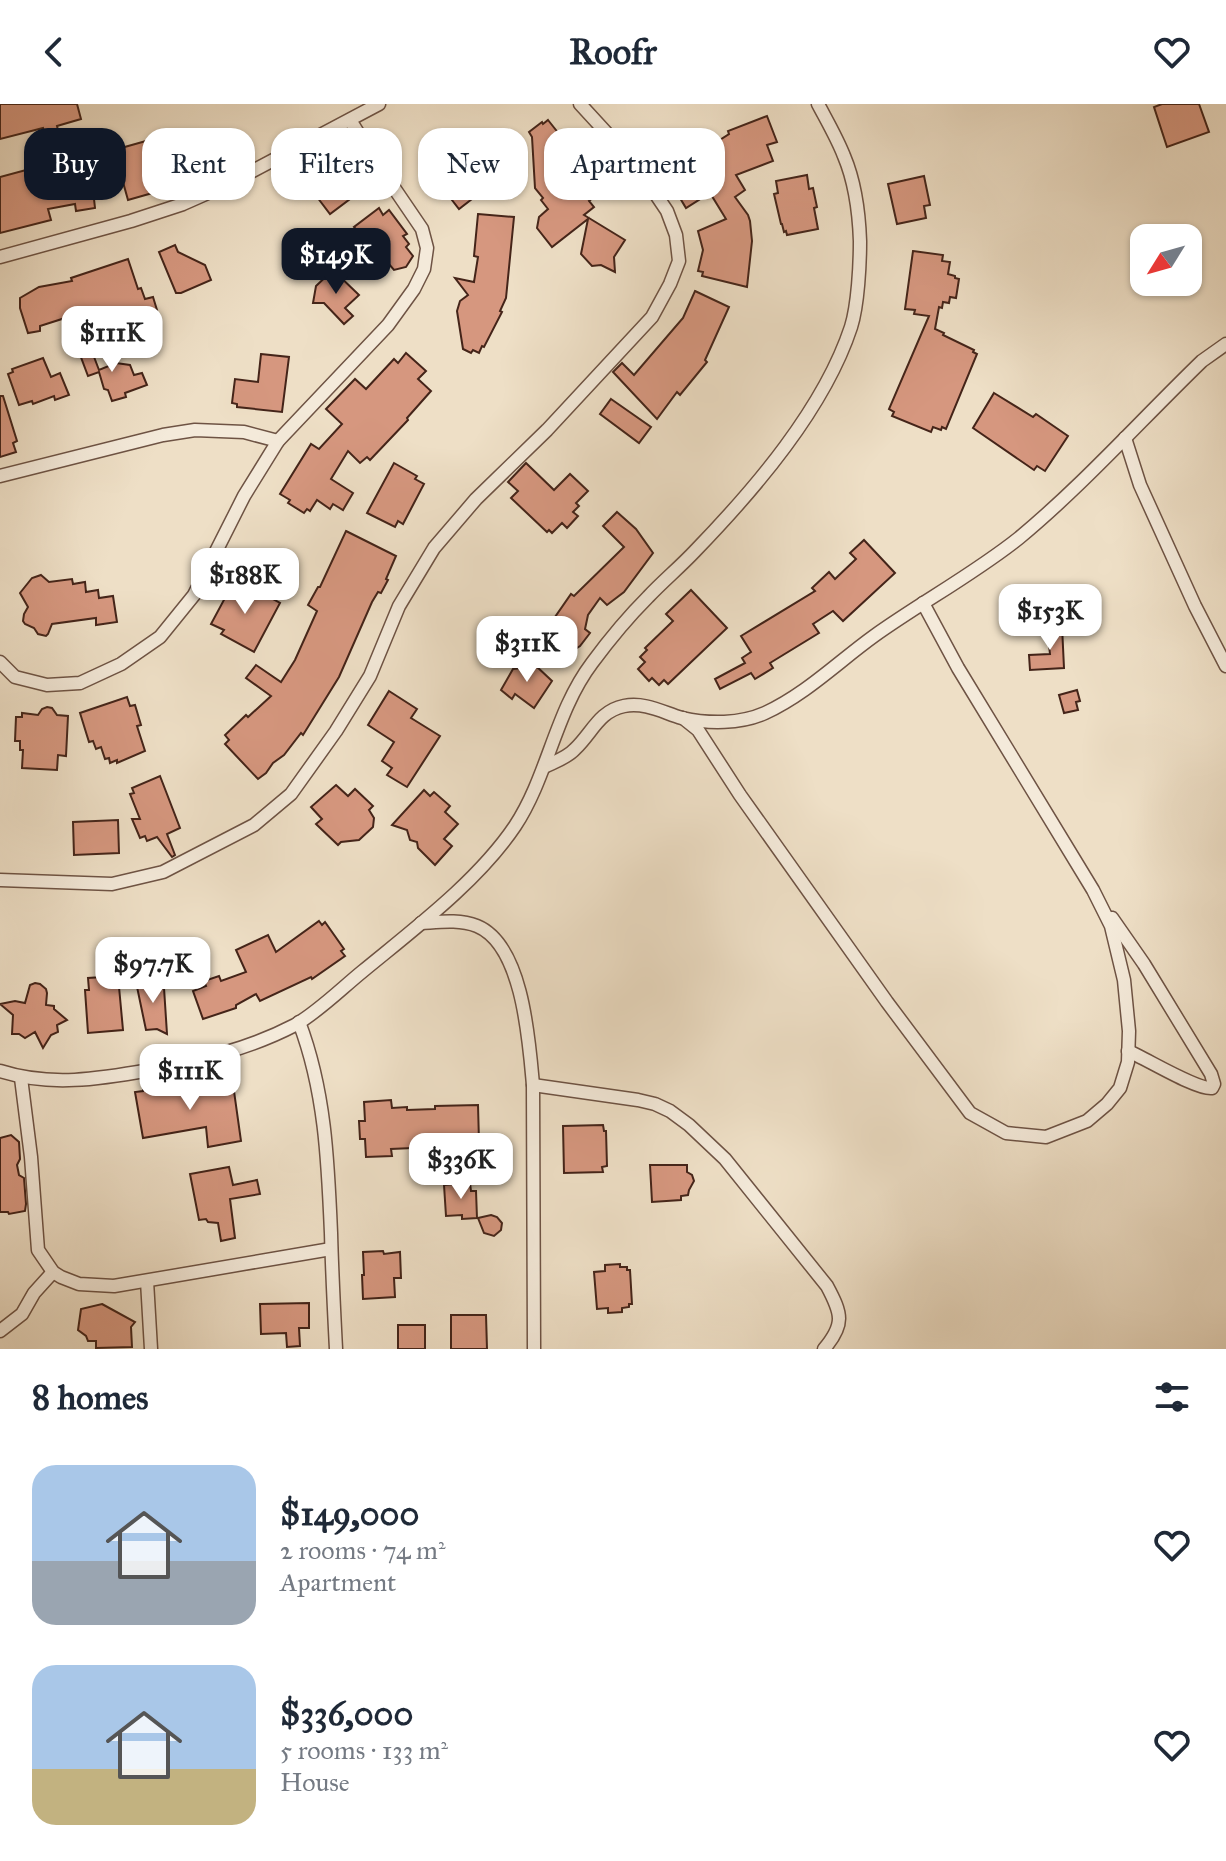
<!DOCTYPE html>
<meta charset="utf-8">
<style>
body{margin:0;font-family:"IM FELL Great Primer",serif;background:#f2f2f3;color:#1f2937;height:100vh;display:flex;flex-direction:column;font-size:30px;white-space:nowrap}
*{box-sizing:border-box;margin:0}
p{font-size:26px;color:#747a83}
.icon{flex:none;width:44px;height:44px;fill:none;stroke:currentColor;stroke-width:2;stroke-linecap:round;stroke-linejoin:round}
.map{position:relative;height:1245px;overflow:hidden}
.panel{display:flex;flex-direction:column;background:#fff;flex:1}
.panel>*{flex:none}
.top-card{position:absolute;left:24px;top:24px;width:800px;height:72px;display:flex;gap:16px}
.needle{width:52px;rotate:233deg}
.fabs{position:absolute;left:1130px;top:120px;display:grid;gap:16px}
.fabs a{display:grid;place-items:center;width:72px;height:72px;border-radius:16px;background:#fff;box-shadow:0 2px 6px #0004;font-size:40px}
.price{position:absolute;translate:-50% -68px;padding:0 18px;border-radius:16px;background:#fff;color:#222;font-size:26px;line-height:52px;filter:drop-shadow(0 2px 4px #0008)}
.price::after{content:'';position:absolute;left:50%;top:48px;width:24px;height:18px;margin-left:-12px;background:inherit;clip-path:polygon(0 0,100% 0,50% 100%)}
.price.selected{background:#111827;color:#fff}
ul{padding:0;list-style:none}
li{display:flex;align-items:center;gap:24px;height:200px;padding:0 32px}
li span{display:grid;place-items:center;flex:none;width:224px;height:160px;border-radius:24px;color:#555}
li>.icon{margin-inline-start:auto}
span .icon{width:96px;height:96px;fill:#fffc;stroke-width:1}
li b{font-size:34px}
h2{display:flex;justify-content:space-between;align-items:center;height:96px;padding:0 32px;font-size:34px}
.tag{padding:0 28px;border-radius:24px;background:#fff;box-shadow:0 2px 6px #0004;font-size:28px;line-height:72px}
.tag.selected{background:#111827;color:#fff}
header{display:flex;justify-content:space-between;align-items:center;height:104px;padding:0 32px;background:#fff;font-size:36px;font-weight:700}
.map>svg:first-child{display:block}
</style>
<header><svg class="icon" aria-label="back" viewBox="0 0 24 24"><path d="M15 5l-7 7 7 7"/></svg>Roofr<svg class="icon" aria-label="heart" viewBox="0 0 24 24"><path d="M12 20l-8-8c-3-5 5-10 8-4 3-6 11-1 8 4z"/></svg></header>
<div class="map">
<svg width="1226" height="1245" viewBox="0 0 1226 1245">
<rect width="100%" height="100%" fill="#eedfc6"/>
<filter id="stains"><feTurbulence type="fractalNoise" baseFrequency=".0025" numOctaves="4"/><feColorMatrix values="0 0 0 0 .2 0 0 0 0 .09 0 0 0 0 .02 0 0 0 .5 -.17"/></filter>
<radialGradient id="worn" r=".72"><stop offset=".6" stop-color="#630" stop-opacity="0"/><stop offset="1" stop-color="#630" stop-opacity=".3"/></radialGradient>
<!-- building -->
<g fill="#d6977f" stroke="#442419" stroke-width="2">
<polygon points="0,0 77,0 81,15 57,22 63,47 94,41 103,93 94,95 95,104 76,107 75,100 48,105 51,116 0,129 0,73 52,59 43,24 0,35"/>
<polygon points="1162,0 1199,0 1209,28 1167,43 1154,3"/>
<polygon points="767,12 777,38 767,41 773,57 736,71 745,86 735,93 748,111 750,117 752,137 747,183 702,172 703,168 698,167 703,146 698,127 726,115 710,89 686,104 674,84 699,69 690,55 729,30 728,27"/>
<polygon points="548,16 571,45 565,49 569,53 561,60 577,78 580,75 594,93 589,97 594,103 584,111 625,136 614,153 615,168 601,161 592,162 581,150 588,115 552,143 537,124 539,113 548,105 541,96 543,94 535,84 532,33 529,28 542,18 543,20"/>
<polygon points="153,35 158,54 154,55 163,86 128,96 114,46"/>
<polygon points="522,38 520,55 495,76 497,78 480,92 481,88 459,105 438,78 448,70 445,67 473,43 484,52 486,50 494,60"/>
<polygon points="341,67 358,89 330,110 314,89"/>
<polygon points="807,71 809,85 813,84 817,103 814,104 818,125 787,131 786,127 784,128 782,120 781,120 774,90 778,89 776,77"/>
<polygon points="924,72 930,101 924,102 926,114 897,120 888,80"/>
<polygon points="379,104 383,111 389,106 407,130 403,132 409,140 406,143 413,152 406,163 394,166 389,160 386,162 376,149 373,152 362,151 364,145 354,132 359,129 354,123"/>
<polygon points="478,110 514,113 506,194 500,207 502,208 484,243 482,242 479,249 473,246 471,249 463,245 457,207 460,197 468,191 455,174 474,178 478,153 474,152"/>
<polygon points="175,141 178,148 205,161 211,176 181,189 176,189 159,148"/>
<polygon points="913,147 943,151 942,157 950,158 948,170 955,172 955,174 959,175 956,194 950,193 949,199 943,198 942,204 939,203 935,225 944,229 943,231 974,246 973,248 977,250 946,325 942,323 941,326 933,323 931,328 892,312 894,308 889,305 929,212 914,210 915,206 905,205"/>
<polygon points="128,155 138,185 141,184 145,195 153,193 157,206 129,215 130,217 116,222 115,218 104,222 99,205 67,220 62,215 40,222 40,227 28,229 20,204 20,194 39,183 72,177 71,174"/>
<polygon points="333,166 359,191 345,204 353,212 344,220 324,199 313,199 316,182"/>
<polygon points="695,187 729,203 705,256 707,258 680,291 677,288 657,315 613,268 622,259 634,271 683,214"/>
<polygon points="83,237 88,237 99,266 116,259 130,261 134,271 142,269 147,281 125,289 126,293 112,297 108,286 104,285 99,268 88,272 76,240"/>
<polygon points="406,249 426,267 418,275 431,287 407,314 408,316 370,356 367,353 360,359 348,347 331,375 353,389 343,406 333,400 330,405 317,396 310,407 307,405 304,409 288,399 290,396 280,390 311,340 319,345 342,320 326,305 355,275 366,285 394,255 398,259"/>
<polygon points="261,250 289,253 282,308 237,303 237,300 232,299 235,275 258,278"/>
<polygon points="43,254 51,273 60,269 69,291 55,296 54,292 33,300 32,297 19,301 8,270 13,268 12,265"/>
<polygon points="994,289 1033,313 1036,310 1068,332 1045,367 1037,362 1034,366 973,324"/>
<polygon points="0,292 3,292 17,337 13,339 16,348 0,353"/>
<polygon points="611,295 651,323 639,339 600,310"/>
<polygon points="394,359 417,372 415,375 424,380 403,420 398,417 395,423 367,409"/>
<polygon points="526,359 554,386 570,370 588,387 576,399 579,402 573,408 578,412 567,424 562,419 552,429 549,426 547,428 511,394 518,387 508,378"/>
<polygon points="617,408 636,425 653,449 624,488 607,501 600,494 588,511 585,525 590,529 580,542 560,555 537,539 571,490 574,492 624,443 603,422"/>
<polygon points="346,427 396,452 386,475 388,476 381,489 378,488 372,498 339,573 303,631 301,629 284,651 273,659 266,669 258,675 225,640 229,636 225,631 246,611 248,613 271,592 246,574 256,561 281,578 295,556 317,507 308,501 318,483 320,483"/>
<polygon points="864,436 895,469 843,517 833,507 813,520 819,529 770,559 773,564 755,575 751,569 720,585 715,575 745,559 742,554 751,548 741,532 815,487 812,484 829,468 835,475 856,455 850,449"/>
<polygon points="41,471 49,478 72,475 73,480 85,478 86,488 98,486 99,494 113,492 117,518 96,521 96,514 52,520 48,530 46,532 38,530 34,524 25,520 23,517 24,510 28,503 20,489 32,474"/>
<polygon points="233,479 242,484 244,479 280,499 254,548 221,530 224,526 211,520"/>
<polygon points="691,486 727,524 668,580 664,576 659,581 652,574 649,577 638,565 645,558 640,553 647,546 645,544 673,517 666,510"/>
<polygon points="1062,522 1064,564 1030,566 1029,551 1050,550 1047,524"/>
<polygon points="527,560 531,563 535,561 552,577 534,604 515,590 512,595 501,586 513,565 522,564"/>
<polygon points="1077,586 1080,597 1076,598 1078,606 1064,609 1059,591"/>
<polygon points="389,587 417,605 411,614 440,632 407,683 387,671 392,664 382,657 394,638 368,621"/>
<polygon points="127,593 130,602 135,601 141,621 137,622 145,647 117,659 117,656 110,659 109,654 105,655 101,643 96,645 93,637 89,638 80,609"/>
<polygon points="47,603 52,604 57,611 68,612 66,652 58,651 57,666 22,664 23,646 20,646 20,637 15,637 16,613 22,613 22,609 38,611 42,605"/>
<polygon points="160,672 180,724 167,730 175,751 172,753 157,733 147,737 145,732 140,734 132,715 140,715 130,690 134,689 132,684"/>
<polygon points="336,681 348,692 355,685 373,702 369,706 374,714 373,723 359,736 341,738 338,741 316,720 322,715 311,703"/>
<polygon points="424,686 430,692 434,688 450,702 445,708 458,720 444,735 452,742 435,761 418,744 417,738 410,736 407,726 392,721"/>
<polygon points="118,716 119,749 74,751 73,718"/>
<polygon points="319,817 322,821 325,818 344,845 341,847 345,852 312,875 311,873 260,897 256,890 236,901 236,904 203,915 193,887 206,882 204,877 219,872 221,877 246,868 236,846 268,831 276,848"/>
<polygon points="118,872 123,926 88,929 85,886 89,886 88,874"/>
<polygon points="159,877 159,885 164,884 167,930 157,925 146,926 136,878"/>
<polygon points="35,879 40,880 46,885 47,889 46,901 54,902 54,905 67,916 57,921 58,928 51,931 43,944 35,928 25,934 19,930 12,930 13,911 0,900 15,897 25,899 30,881"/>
<polygon points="224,978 225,981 233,980 241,1037 208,1043 206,1023 143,1034 135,988 143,987 143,983 170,979 171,983 179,982 180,989 206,986 205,981"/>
<polygon points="391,996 392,1004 407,1003 407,1006 435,1005 435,1002 478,1001 479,1038 476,1038 476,1046 470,1046 470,1049 435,1050 435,1043 391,1045 392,1052 366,1053 365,1035 360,1035 359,1017 365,1017 364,998"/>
<polygon points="603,1021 604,1027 606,1027 607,1062 602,1063 603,1068 564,1069 563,1022"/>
<polygon points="11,1031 19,1038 20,1055 17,1061 19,1071 24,1074 26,1100 25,1107 9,1110 8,1108 0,1108 0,1034"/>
<polygon points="650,1061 687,1061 687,1068 692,1071 694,1077 689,1086 688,1091 681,1092 681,1096 652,1098"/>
<polygon points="229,1063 233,1081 257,1076 260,1090 230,1095 235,1134 221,1137 218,1119 208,1118 206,1115 199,1116 190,1070"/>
<polygon points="464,1079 470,1079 471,1087 476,1087 477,1114 462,1115 462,1111 446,1112 444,1081"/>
<polygon points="491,1111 497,1113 502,1119 501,1126 494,1132 484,1129 478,1114"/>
<polygon points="383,1147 384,1150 400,1148 401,1174 394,1174 395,1193 363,1195 362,1171 364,1171 363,1148"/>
<polygon points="620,1160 620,1163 627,1163 627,1166 630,1166 632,1200 629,1200 629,1203 622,1204 622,1208 608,1209 608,1204 597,1205 594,1168 605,1167 605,1161"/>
<polygon points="309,1199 309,1224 299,1224 300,1242 287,1243 286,1229 261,1230 260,1200"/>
<polygon points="102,1200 135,1218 131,1223 132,1243 96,1244 96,1237 88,1237 86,1232 78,1226 81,1205"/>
<polygon points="451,1211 486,1211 487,1245 451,1245"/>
<rect x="398" y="1221" width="27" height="24"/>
</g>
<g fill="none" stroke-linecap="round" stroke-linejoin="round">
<defs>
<g id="street">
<polyline points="0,153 131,117 183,100 226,81 379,0"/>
<polyline points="1125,334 1140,381 1195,502 1226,562"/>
<polyline points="0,372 163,331 195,326 244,328 278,337"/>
<polyline points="0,558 15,573 47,581 80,579 121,560 160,533 194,491 244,392 278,337 388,221 414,185 424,165 427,144 422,125 373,53 350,16"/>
<polyline points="683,614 698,626 740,691 887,898 970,1009 1006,1029 1046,1033 1087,1017 1107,1000 1120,984 1128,958 1129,927 1124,876 1111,822 1093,786 958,564 923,499"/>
<path d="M544 663C554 658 567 654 575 645 592 629 599 607 624 602 645 598 662 608 682 614 709 620 740 620 765 609 806 590 838 558 874 532 920 499 974 470 1019 434 1084 380 1141 316 1202 257L1226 240"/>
<polyline points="0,776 112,780 163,768 254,721 291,690 336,627 370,572 399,502 434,444 476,395 547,326 652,213 670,180 679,157 676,131 667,107 636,61 580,0"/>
<path d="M1112 814 1144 860 1211 970 1214 980 1212 984C1197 986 1147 955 1128 947"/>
<path d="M421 819C439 818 459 815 477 822 523 841 529 937 533 981L534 1245"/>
<path d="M299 918C325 986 328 1057 331 1129 332 1168 334 1206 336 1245"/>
<path d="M0 967C50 983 99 975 150 966 201 956 249 945 295 921 318 908 342 884 363 867 414 825 478 777 515 722 548 672 555 608 592 559 609 536 628 513 648 493 663 477 680 463 695 447 754 386 824 305 851 223 858 201 860 160 860 137 859 108 855 78 844 52 837 34 827 17 818 0"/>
<polyline points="21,974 31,1053 38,1146 53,1168 61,1173 79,1180 114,1182 331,1145"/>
<path d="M533 981 638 996 655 1000 670 1007 689 1021 725 1055 827 1182C842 1210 845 1220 824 1245"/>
<polyline points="147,1177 151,1245"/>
<polyline points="0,1227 22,1210 34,1189 53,1168"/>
</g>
</defs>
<!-- street casing -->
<use href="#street" stroke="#6e5344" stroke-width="15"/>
<!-- street -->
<use href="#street" stroke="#f4eada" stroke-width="12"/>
</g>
<rect width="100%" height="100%" filter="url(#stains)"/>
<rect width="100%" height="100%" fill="url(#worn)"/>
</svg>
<div class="fabs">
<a><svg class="needle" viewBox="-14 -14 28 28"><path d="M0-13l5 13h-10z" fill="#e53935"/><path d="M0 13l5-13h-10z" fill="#747a83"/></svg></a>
</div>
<b class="price selected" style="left:336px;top:192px">$149K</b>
<b class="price" style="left:112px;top:270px">$111K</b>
<b class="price" style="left:245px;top:512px">$188K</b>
<b class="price" style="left:1050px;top:548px">$153K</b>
<b class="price" style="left:527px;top:580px">$311K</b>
<b class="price" style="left:153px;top:901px">$97.7K</b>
<b class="price" style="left:190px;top:1008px">$111K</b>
<b class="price" style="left:461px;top:1097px">$336K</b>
<div class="top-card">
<a class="tag selected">Buy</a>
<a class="tag">Rent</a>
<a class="tag">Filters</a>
<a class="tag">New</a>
<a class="tag">Apartment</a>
</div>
</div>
<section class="panel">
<h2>8 homes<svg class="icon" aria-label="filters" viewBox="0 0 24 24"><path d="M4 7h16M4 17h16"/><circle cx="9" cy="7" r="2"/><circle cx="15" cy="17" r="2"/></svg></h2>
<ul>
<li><span style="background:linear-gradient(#a9c7e8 60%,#9aa5b1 0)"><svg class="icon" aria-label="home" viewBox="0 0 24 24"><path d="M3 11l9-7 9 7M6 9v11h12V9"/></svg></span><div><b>$149,000</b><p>2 rooms · 74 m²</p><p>Apartment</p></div><svg class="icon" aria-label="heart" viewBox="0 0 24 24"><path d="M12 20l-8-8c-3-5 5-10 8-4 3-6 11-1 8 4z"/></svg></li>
<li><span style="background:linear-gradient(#a9c7e8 65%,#c2b280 0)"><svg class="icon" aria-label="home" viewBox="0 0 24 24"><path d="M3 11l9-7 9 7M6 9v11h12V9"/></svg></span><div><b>$336,000</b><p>5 rooms · 133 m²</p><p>House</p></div><svg class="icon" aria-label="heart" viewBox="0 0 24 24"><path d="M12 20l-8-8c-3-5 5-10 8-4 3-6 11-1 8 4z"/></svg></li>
</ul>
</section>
